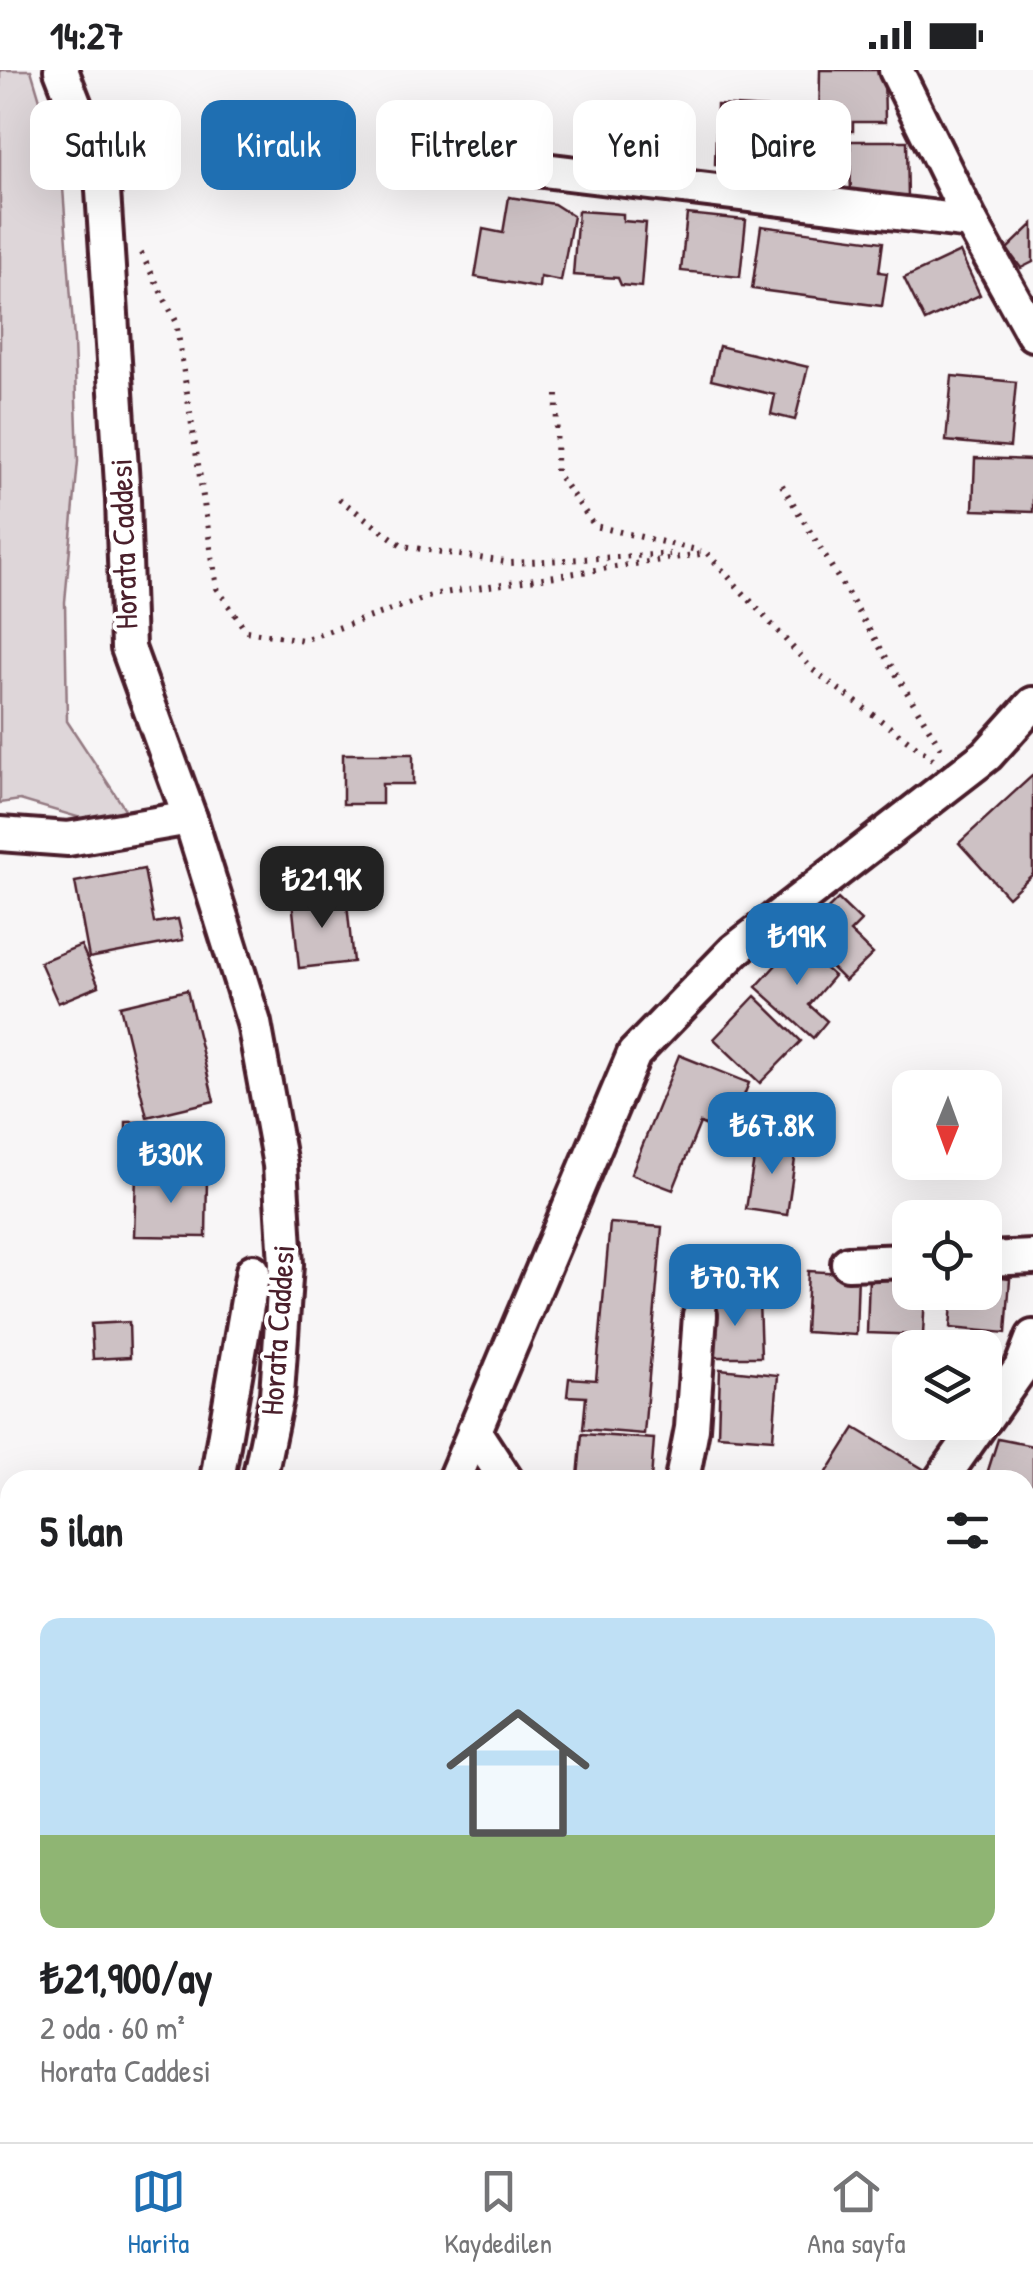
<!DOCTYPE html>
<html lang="tr">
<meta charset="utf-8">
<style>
body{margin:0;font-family:"Patrick Hand",sans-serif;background:#f2f2f2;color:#202124;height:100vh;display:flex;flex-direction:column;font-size:38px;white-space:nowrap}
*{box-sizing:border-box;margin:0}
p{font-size:32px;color:#757577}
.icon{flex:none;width:55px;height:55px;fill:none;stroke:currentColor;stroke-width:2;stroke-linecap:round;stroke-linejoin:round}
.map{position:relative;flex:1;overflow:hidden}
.drawer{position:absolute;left:0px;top:1400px;width:1035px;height:672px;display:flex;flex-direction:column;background:#fff;border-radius:30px 30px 0 0;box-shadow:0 10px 40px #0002}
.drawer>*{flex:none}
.banner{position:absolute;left:30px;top:30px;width:975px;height:90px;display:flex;gap:20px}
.needle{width:65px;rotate:181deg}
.tools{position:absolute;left:892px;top:1000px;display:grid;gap:20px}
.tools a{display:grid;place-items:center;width:110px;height:110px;border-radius:20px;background:#fff;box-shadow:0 10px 40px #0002;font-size:50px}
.price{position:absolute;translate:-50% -85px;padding:0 22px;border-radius:20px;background:#1f6fb2;color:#fff;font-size:32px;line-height:65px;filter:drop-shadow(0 2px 5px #0008)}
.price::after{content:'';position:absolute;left:50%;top:60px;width:30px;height:22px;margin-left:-15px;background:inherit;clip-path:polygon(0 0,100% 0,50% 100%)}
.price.selected{background:#222;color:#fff}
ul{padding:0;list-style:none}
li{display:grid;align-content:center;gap:20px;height:530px;padding:0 40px}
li+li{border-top:2px solid #e0e0e0}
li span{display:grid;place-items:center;height:310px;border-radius:20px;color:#555}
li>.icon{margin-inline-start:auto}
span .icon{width:180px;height:180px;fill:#fffc;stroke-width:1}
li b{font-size:42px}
h2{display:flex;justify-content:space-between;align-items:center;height:120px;padding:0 40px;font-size:42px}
.chip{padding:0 35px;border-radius:20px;background:#fff;box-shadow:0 10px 40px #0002;font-size:35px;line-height:90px}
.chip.selected{background:#1f6fb2;color:#fff}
.status{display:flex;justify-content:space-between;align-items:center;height:70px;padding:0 50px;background:#fff;direction:ltr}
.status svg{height:28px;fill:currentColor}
.dock{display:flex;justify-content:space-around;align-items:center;height:140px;border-top:2px solid #e0e0e0;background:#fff;font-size:28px;color:#757577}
.dock a{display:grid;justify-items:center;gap:5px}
.dock .selected{color:#1f6fb2}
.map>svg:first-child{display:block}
</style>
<div class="status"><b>14:27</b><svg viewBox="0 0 49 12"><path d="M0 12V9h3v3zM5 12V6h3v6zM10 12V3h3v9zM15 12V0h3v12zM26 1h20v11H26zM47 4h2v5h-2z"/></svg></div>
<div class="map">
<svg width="1033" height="2072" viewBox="0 0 1033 2072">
<rect width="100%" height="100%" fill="#f8f6f7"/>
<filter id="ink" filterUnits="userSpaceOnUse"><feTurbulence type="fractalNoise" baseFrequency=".01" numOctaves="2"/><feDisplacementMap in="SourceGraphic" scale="20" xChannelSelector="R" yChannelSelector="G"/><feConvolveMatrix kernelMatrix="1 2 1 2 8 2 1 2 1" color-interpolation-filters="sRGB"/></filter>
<g filter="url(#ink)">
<!-- green -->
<polygon fill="#ded6d9" stroke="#947a82" stroke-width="2.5" points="0,0 31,0 62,104 74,270 78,391 65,532 67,651 125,739 101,754 20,730 0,733"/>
<!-- building -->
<g fill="#cdc1c4" stroke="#4a1f2b" stroke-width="2.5">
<polygon points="820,0 884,0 885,52 853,52 853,61 819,61"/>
<polygon points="717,35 766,38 764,61 751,61 749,96 715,95"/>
<polygon points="753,61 809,64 807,98 751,95"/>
<polygon points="850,71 907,71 908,130 851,131"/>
<polygon points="509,127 554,134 573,146 561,211 540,207 539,218 475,207 483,159 503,163"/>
<polygon points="578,141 623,144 623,151 646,153 641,217 621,215 618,208 573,205"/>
<polygon points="687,144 746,150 740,207 681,201"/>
<polygon points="1033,154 1033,192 1021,198 1007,179"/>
<polygon points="761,156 883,172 879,202 887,203 882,236 752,219"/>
<polygon points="960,182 980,225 925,251 904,208"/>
<polygon points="719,276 808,297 795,350 771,344 775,325 711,310"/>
<polygon points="952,306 1016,312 1010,377 946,371"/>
<polygon points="975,388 1033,390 1033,442 973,440"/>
<polygon points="343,684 413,684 413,714 382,714 382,734 343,734"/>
<polygon points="1033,705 1033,804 1008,827 959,773"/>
<polygon points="144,799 154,853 178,849 183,870 89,888 75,812"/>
<polygon points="346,824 353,892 299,898 292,830"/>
<polygon points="838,829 861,851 850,862 873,884 845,911 800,866"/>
<polygon points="796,873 834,906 809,935 827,951 813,968 756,917"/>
<polygon points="81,875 99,916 58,933 40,892"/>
<polygon points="187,920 214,1031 147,1047 120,936"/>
<polygon points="755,926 801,971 760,1013 714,969"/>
<polygon points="679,985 749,1013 728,1065 700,1053 673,1120 631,1104"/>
<polygon points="189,1051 189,1084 126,1086 126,1052"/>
<polygon points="757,1070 797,1075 787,1145 746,1139"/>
<polygon points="136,1105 207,1106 206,1167 134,1166"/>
<polygon points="610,1153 662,1157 644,1364 583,1359 586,1327 567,1326 569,1308 596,1310"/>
<polygon points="808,1201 858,1204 856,1265 805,1262"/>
<polygon points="869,1206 910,1207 910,1222 925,1222 923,1265 867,1263"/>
<polygon points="985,1206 1010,1209 1006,1263 950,1258 953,1222 985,1222"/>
<polygon points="759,1230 761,1287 711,1287 710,1231"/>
<polygon points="129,1252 130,1287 93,1289 91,1254"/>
<polygon points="720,1299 778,1305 773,1369 718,1365"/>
<polygon points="855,1358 925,1400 919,1410 822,1410"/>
<polygon points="582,1364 654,1369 651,1410 566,1410 566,1407 578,1407"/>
<polygon points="998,1369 1033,1376 1033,1430 1025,1428 1025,1410 985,1410"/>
<polygon points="1025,1464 1033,1468 1033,1488 1025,1505"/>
<polygon points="0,1961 10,1964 9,2035 0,2033"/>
<polygon points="496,2062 525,2062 518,2072 507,2072"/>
</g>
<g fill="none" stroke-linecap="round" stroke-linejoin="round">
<defs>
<g id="street">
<polyline points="61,0 102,105 123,430 128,578 190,748 254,953 280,1095 286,1194 277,1324 259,1410"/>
<polyline points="896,0 971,152 1033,264"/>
<polyline points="486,93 971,152"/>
<polyline points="0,764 68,769 190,748"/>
<polyline points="985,1189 1033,1187"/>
<polyline points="848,1193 910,1191"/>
<polyline points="985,1349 1021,1298 1033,1267"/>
<polyline points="474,1361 506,1410"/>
<polyline points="217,1410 253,1201"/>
<polyline points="454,1410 634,984 735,880 987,685 1033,634"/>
<polyline points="682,1410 692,1358 700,1245"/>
<polyline points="941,1410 982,1352"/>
<polyline points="1025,1617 1033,1608"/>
<polyline points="215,2062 220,2072"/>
<polyline points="35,2072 37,2062"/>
<polyline points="278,2072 279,2062"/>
<polyline points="449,2072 449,2062"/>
</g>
</defs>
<!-- street casing -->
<use href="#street" stroke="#4a1f2b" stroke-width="40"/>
<!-- path -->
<g stroke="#4a1f2b" stroke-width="6" stroke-dasharray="2.5 8" stroke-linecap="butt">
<polyline points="141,183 176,251 217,518 246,561 303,570 437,524 707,483 813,600 933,689"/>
<polyline points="557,325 556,402 595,456 701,481"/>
<polyline points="782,415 942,680"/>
<polyline points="339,429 403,476 511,493 670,484"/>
</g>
<!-- street -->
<use href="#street" stroke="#fff" stroke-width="32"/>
</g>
</g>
<g text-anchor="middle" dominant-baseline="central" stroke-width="8" stroke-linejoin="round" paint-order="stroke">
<!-- street labels -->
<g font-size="32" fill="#4a1f2b" stroke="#fff">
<text transform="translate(123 474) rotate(-92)">Horata Caddesi</text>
<text transform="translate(277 1260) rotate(-86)">Horata Caddesi</text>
</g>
</g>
</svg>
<div class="tools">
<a><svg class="needle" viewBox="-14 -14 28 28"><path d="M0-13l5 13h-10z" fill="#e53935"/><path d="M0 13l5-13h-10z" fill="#757577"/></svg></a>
<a><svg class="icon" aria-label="locate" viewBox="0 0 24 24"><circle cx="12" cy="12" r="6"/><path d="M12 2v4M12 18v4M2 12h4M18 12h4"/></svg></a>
<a><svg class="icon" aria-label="layers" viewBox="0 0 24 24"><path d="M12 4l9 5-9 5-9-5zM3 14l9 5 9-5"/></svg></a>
</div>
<b class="price selected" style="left:322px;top:861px">₺21.9K</b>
<b class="price" style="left:797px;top:918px">₺19K</b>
<b class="price" style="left:772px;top:1107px">₺67.8K</b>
<b class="price" style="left:171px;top:1136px">₺30K</b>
<b class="price" style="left:735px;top:1259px">₺70.7K</b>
<div class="banner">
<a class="chip">Satılık</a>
<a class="chip selected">Kiralık</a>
<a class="chip">Filtreler</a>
<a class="chip">Yeni</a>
<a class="chip">Daire</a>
</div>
<section class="drawer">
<h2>5 ilan<svg class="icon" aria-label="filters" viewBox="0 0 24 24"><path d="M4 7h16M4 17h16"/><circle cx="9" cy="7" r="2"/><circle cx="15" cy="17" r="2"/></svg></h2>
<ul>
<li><span style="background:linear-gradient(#bfe0f5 70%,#8fb573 0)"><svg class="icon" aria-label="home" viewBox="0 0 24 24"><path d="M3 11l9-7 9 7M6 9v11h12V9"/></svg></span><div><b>₺21,900/ay</b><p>2 oda · 60 m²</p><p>Horata Caddesi</p></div></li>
</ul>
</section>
</div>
<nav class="dock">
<a class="selected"><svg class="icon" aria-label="map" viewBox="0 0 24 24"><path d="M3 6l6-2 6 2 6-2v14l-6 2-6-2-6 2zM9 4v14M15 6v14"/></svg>Harita</a>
<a><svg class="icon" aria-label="saved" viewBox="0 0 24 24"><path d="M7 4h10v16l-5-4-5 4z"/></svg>Kaydedilen</a>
<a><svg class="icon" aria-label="home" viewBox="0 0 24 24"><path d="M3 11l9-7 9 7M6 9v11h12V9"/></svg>Ana sayfa</a>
</nav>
